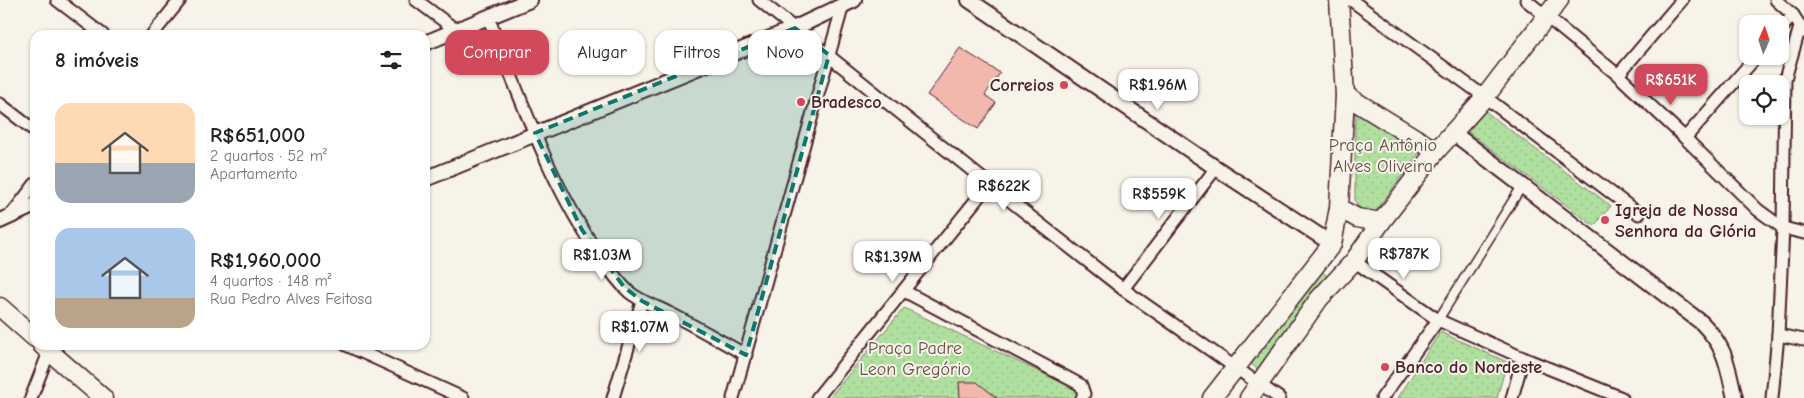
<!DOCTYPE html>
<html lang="pt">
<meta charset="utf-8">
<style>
body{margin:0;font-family:"Comic Neue",sans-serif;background:#f6f6f6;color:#222;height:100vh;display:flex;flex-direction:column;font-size:19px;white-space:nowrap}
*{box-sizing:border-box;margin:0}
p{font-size:16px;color:#767676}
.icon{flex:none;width:28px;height:28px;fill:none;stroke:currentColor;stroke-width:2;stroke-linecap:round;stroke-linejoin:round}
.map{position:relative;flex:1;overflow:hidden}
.sheet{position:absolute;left:30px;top:30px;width:400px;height:320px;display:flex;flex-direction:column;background:#fff;border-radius:15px;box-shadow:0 1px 4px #0004}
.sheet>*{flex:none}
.hud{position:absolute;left:445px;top:30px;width:475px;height:45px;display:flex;gap:10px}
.needle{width:32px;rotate:3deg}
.buttons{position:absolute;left:1739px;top:15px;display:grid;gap:10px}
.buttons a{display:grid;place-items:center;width:50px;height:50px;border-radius:10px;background:#fff;box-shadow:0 1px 4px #0004;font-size:25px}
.price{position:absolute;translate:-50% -42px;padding:0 11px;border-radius:10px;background:#fff;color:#222;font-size:16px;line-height:32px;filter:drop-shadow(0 1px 2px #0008)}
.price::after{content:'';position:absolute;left:50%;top:30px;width:15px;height:11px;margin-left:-8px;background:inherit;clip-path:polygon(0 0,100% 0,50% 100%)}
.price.active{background:#d1495b;color:#fff}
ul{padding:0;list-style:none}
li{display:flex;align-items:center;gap:15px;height:125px;padding:0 25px}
li span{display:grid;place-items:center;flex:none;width:140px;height:100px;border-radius:15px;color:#555}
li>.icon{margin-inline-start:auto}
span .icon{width:60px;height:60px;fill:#fffc;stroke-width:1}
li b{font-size:21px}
h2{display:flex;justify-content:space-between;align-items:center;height:60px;padding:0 25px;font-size:21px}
.chip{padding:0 18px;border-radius:15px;background:#fff;box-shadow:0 1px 4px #0004;font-size:18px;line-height:45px}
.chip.active{background:#d1495b;color:#fff}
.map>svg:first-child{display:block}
</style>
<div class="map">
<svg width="1804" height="398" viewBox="0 0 1804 398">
<defs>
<pattern id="park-dots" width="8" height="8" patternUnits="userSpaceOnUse" patternTransform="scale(1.25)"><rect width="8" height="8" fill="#b0e09f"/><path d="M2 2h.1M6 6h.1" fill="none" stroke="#99c089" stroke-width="1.8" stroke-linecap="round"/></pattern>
</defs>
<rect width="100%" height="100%" fill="#f7f3e8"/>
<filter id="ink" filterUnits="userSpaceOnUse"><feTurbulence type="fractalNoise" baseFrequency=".02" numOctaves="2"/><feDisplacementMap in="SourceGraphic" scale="10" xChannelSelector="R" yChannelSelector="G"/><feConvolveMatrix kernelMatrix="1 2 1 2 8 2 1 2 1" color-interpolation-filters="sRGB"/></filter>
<g filter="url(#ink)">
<!-- park -->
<g fill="url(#park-dots)" stroke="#7d8065">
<polygon points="1360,111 1415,143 1419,153 1375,212 1367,213 1359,207 1355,201 1355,112"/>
<polygon points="1485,111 1611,206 1594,226 1468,132"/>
<polygon points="1321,271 1332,280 1257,369 1249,362"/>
<polygon points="904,308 1076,389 1078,394 1075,398 829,398"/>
<polygon points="1440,332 1507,362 1497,398 1398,398"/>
</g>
<!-- building -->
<g fill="#f2b8ae" stroke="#4a1f2b">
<polygon points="960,48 1000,73 985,95 996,103 978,129 927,95"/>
<polygon points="959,382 977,382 997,398 960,398"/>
</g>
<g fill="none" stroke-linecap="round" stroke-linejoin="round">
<defs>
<polyline id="pedestrian" points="1438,320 1522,186"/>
<g id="minor">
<polyline points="57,0 103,35"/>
<polyline points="416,0 456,30"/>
<polyline points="759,0 989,184 1123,289 1279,398"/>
<polyline points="1351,0 1485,97 1639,214"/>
<polyline points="1526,0 1618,75 1685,138 1758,210 1783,228 1804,233"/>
<polyline points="1776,0 1793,15 1804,32"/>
<path d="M488 17C520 96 551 188 601 257 609 269 618 282 629 292 641 302 656 306 669 313 695 326 720 341 746 355"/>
<polyline points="1780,30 1793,15"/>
<polyline points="152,35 180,0"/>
<polyline points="1618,75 1682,0"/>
<polyline points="0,104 35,131"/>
<polyline points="1685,138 1757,56"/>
<polyline points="11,215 35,184"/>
<polyline points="1354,261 1438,320 1523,358 1622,398"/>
<polyline points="1123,289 1216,168"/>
<polyline points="904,291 1081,385 1084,394 1082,398"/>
<polyline points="1778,335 1804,340"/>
<polyline points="346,345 463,398"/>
<polyline points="31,398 49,352"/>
<polyline points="613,398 642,301"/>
<polyline points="733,398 843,5"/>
<polyline points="817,398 989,184"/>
<polyline points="1382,398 1438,320"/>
<polyline points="1512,398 1523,358"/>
<polyline points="1772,398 1778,335 1783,228 1785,79 1800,27"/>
</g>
<g id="tertiary">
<polyline points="969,0 1216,168 1332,244"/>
<polyline points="425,43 530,0"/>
<path d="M1452 132 1702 323C1727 349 1727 365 1735 398"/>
<polyline points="425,179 795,28 854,0"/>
<polyline points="0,221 35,205"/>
</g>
<g id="primary">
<polyline points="1345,95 1436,151"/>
<polyline points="1339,208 1357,218 1381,222"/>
<polyline points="0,307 35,338"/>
<polyline points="42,345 103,398"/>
<polyline points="1212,398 1332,244 1339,208 1345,95 1339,0"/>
<polyline points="1249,398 1319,299 1354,261 1381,222 1436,151 1485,97 1559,0"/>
</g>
</defs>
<!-- pedestrian casing -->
<use href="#pedestrian" stroke="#4a1f2b" stroke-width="11"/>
<!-- minor casing -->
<use href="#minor" stroke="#4a1f2b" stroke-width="15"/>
<!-- tertiary casing -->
<use href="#tertiary" stroke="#4a1f2b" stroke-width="18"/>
<!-- primary casing -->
<use href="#primary" stroke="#4a1f2b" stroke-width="21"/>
<!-- pedestrian -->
<use href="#pedestrian" stroke="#f7f3e8" stroke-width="8"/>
<!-- minor -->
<use href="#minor" stroke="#f7f3e8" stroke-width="11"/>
<!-- tertiary -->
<use href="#tertiary" stroke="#f7f3e8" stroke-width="14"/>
<!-- primary -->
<use href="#primary" stroke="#f7f3e8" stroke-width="18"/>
</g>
</g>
<!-- marked area -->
<path fill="#0f766e" fill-opacity="0.2" stroke="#0f766e" stroke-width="4" stroke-dasharray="10 6" stroke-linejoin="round" d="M795 28 829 55 746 355 642 301 624 287 582 230 535 133Z"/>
<!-- markers -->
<g fill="#d1495b" stroke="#f7f3e8" stroke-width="2">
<circle cx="1064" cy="85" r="5"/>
<circle cx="801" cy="102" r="5"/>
<circle cx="1605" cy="220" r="5"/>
<circle cx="1385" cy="367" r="5"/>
</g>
<g text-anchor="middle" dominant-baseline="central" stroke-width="4" stroke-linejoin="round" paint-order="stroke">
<!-- poi labels -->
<g font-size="18" font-weight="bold" fill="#4a1f2b" stroke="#f7f3e8" text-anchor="start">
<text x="1054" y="85" text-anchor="end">Correios</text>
<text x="811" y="102">Bradesco</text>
<text x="1615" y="210">Igreja de Nossa<tspan x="1615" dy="21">Senhora da Glória</tspan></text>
<text x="1395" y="367">Banco do Nordeste</text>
</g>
<!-- park labels -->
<g font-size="18" fill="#644f48" stroke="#f7f3e8">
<text x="1383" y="145">Praça Antônio<tspan x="1383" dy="21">Alves Oliveira</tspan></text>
<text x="915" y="348">Praça Padre<tspan x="915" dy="21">Leon Gregório</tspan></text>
</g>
</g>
</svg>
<div class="buttons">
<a><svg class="needle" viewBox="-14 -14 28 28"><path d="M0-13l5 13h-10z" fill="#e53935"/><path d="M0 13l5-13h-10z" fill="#767676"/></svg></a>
<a><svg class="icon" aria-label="locate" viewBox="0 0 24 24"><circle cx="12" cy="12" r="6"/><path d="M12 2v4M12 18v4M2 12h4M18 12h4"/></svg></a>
</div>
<b class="price active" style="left:1671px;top:106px">R$651K</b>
<b class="price" style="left:1158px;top:111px">R$1.96M</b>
<b class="price" style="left:1004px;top:212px">R$622K</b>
<b class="price" style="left:1159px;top:220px">R$559K</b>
<b class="price" style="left:1404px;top:280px">R$787K</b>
<b class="price" style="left:602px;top:281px">R$1.03M</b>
<b class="price" style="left:893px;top:283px">R$1.39M</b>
<b class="price" style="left:640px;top:353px">R$1.07M</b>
<div class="hud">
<a class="chip active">Comprar</a>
<a class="chip">Alugar</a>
<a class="chip">Filtros</a>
<a class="chip">Novo</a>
</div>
<section class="sheet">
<h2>8 imóveis<svg class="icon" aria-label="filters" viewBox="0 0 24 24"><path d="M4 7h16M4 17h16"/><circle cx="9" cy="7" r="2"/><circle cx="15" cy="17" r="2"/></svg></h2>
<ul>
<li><span style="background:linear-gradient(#ffd9b3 60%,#9aa5b1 0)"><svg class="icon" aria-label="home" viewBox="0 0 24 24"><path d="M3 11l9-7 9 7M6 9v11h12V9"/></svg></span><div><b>R$651,000</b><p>2 quartos · 52 m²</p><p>Apartamento</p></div></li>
<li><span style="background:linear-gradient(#a9c7e8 70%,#b9a48a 0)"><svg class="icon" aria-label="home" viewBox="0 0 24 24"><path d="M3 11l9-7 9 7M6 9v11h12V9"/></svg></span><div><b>R$1,960,000</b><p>4 quartos · 148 m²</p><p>Rua Pedro Alves Feitosa</p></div></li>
</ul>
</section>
</div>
